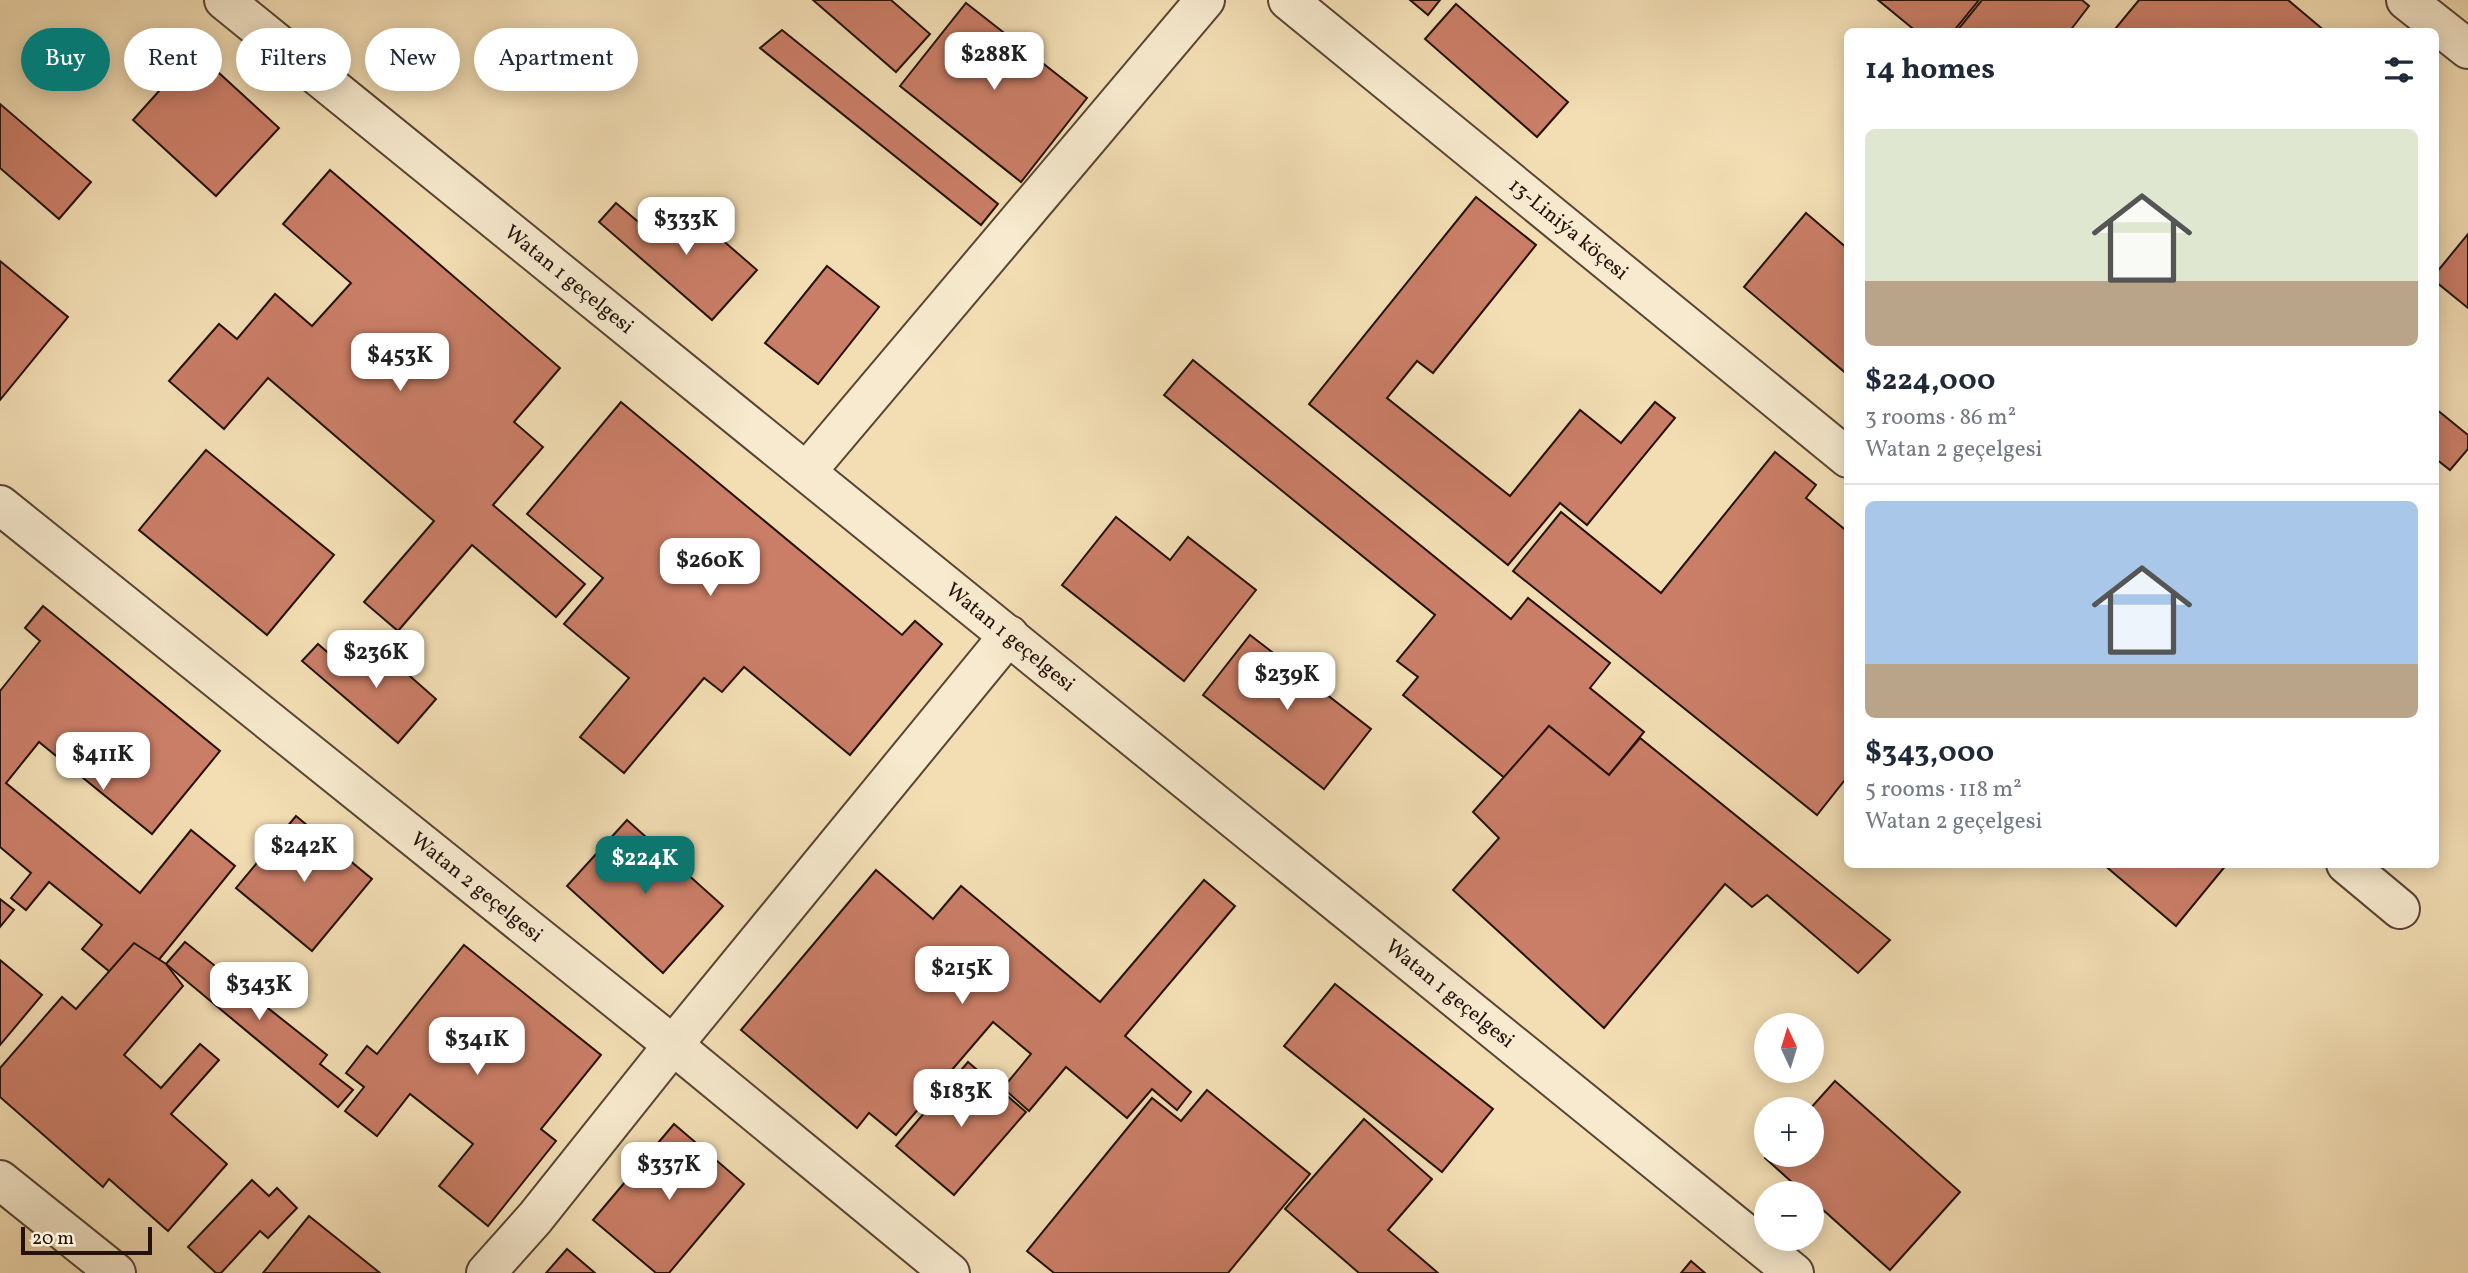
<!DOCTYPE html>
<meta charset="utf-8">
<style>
body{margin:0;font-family:Vollkorn,serif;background:#f6f6f7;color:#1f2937;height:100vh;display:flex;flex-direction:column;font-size:26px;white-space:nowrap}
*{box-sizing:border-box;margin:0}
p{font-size:23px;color:#747a83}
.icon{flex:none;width:38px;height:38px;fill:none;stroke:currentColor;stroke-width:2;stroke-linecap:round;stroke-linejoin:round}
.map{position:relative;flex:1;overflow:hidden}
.side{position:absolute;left:1844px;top:28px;width:595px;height:840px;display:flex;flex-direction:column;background:#fff;border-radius:10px;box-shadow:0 4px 18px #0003}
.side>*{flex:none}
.hud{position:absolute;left:21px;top:28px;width:665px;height:63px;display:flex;gap:14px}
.needle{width:46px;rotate:356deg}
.buttons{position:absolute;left:1754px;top:1013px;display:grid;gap:14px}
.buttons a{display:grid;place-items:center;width:70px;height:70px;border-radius:50%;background:#fff;box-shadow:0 4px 18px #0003;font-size:35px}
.scale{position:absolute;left:21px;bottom:18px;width:131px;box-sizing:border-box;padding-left:7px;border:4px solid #24120b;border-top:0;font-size:19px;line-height:24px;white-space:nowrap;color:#24120b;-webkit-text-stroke:5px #f7eace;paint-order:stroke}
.price{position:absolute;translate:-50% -60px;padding:0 16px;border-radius:14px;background:#fff;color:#222;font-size:23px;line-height:46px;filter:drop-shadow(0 2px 4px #0008)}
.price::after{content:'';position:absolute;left:50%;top:42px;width:21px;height:16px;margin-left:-10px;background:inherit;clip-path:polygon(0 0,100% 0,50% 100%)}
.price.current{background:#0f766e;color:#fff}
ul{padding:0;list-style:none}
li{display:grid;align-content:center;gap:14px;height:371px;padding:0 21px}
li+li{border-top:2px solid #e0e1e3}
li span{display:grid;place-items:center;height:217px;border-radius:10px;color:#555}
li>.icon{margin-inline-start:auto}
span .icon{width:126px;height:126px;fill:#fffc;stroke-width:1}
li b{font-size:30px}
h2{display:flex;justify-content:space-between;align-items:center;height:84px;padding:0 21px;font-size:30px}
.tag{padding:0 24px;border-radius:32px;background:#fff;box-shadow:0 4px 18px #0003;font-size:24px;line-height:63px}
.tag.current{background:#0f766e;color:#fff}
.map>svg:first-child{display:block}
</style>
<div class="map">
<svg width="2468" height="1273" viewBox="0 0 2468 1273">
<rect width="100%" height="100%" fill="#f3deb4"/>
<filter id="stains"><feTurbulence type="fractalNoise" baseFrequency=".00286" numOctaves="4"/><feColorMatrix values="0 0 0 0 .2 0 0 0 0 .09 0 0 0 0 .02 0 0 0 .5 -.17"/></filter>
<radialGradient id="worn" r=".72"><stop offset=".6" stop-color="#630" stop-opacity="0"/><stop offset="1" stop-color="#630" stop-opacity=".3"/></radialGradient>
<!-- building -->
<g fill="#ca7e67" stroke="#24120b" stroke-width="2">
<polygon points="813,0 891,0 930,34 896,72"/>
<polygon points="1410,0 1440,0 1428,15"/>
<polygon points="1878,0 1979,0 1953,32 1917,32"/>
<polygon points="1982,0 2082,0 2089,6 2069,32 1956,32"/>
<polygon points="2139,0 2288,0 2326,32 2119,32 2115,29"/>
<polygon points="966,3 1087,98 1021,182 900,86"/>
<polygon points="1456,4 1568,102 1537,137 1425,39"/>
<polygon points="782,30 998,204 981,225 760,48"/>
<polygon points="195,51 279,128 216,196 133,120"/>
<polygon points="0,104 91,182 59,219 0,168"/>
<polygon points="330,170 560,368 514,422 543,447 493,505 585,584 556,617 472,545 398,631 364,602 434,521 268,378 224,429 169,381 219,324 237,339 275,294 312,326 351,283 283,224"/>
<polygon points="1476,197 1536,245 1433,373 1417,361 1387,398 1510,496 1580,410 1621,443 1655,402 1675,418 1587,525 1560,503 1508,565 1309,404"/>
<polygon points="616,203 655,236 683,206 757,270 712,320 599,222"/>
<polygon points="1806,213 1848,249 1848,375 1744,287"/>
<polygon points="2468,234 2468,308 2436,282 2436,273"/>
<polygon points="0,261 68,317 0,400"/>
<polygon points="827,266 879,307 818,384 765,343"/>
<polygon points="1193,360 1511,619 1528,598 1610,663 1590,688 1644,732 1609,775 1549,726 1506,779 1403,695 1418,677 1397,661 1435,615 1164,395"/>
<polygon points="621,402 902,635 915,621 942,644 850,755 744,667 722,692 704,678 624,773 580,737 629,678 564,624 603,578 527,514"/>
<polygon points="2436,409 2468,435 2468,449 2450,470 2436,459"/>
<polygon points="206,450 334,555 267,635 139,530"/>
<polygon points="1775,452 1816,485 1806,498 1848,532 1848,776 1817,815 1513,571 1561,512 1661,593"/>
<polygon points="1116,517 1170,560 1188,537 1256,590 1184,681 1062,585"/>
<polygon points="43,606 220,751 152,834 39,742 6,783 140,893 191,830 235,866 153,967 135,952 115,976 82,949 102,925 49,882 26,910 11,898 31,873 0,847 0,691 40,641 25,628"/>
<polygon points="1250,635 1371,729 1324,789 1203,695"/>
<polygon points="318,644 354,675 378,648 436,699 398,743 302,661"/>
<polygon points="1549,726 1609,775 1640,738 1890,940 1858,973 1767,895 1752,907 1725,884 1604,1028 1453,890 1499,838 1473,812"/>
<polygon points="296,816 372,879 312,951 236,888"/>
<polygon points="627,820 723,906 663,973 567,886"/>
<polygon points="2103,864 2227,864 2176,926"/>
<polygon points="876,870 933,919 961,886 1100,1002 1204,880 1235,906 1125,1036 1191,1092 1177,1110 1152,1089 1127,1118 1066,1067 1029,1111 1003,1088 1031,1054 993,1022 896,1135 869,1113 857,1128 741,1030"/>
<polygon points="0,899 14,910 0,927"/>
<polygon points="185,942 327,1055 320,1064 353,1090 338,1107 166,964"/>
<polygon points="134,943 166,964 183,986 124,1055 161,1088 200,1044 219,1060 171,1114 227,1164 168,1231 109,1179 103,1187 0,1097 0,1068 62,997 76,1009"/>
<polygon points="464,945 601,1055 541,1129 556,1141 488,1226 439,1186 473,1144 410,1094 377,1136 345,1111 364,1087 346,1073 367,1046 377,1054"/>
<polygon points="0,960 42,995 0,1045"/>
<polygon points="1335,984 1493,1109 1442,1172 1284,1046"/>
<polygon points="968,1062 1026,1112 954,1195 896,1146"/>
<polygon points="1835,1081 1960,1192 1890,1270 1811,1199 1811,1194 1805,1194 1765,1158 1768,1155 1811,1155 1811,1110 1809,1110"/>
<polygon points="1207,1090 1310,1174 1228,1273 1054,1273 1027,1251 1152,1098 1181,1121"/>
<polygon points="1364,1119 1432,1179 1388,1230 1438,1273 1359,1273 1285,1209"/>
<polygon points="674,1124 744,1184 669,1273 656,1273 593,1220"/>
<polygon points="252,1180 269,1196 277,1188 297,1208 268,1238 260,1231 221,1273 216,1273 188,1247"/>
<polygon points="309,1216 380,1273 263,1273"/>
<polygon points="567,1249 595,1273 546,1273"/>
<polygon points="1691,1261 1705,1273 1681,1273"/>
</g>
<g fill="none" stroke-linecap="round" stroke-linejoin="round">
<defs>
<g id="street">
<path id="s1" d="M224 0 1794 1273"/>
<path id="s2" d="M1288 0 1848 458"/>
<polyline points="2406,0 2468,49"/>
<polyline points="807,471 1205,0"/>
<path id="s3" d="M0 505 673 1045 950 1273"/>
<polyline points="2346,864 2400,909"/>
<polyline points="0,1180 116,1273"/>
<polyline points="486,1273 535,1218 673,1045 1009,635"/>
</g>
</defs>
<!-- street casing -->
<use href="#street" stroke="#584535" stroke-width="42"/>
<!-- street -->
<use href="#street" stroke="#f7eace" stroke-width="38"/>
</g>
<g text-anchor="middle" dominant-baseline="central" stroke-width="6" stroke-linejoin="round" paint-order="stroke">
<!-- street labels -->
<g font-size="21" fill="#24120b" stroke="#f7eace">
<text stroke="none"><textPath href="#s2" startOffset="362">13-Liniýa köçesi</textPath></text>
<text stroke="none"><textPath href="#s1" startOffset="444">Watan 1 geçelgesi</textPath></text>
<text stroke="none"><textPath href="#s1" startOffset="1012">Watan 1 geçelgesi</textPath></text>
<text stroke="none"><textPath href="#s3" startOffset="611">Watan 2 geçelgesi</textPath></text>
<text stroke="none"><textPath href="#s1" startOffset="1578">Watan 1 geçelgesi</textPath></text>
</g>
</g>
<rect width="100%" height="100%" filter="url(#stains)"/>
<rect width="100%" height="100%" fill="url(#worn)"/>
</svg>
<div class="buttons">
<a><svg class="needle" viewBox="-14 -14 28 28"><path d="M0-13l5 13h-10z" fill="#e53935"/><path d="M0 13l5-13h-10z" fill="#747a83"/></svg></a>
<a>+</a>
<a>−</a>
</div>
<div class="scale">20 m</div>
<b class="price" style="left:994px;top:92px">$288K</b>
<b class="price" style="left:686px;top:257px">$333K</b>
<b class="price" style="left:400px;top:393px">$453K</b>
<b class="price" style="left:710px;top:598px">$260K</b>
<b class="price" style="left:376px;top:690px">$236K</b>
<b class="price" style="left:1287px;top:712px">$239K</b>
<b class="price" style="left:103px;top:792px">$411K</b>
<b class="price" style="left:304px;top:884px">$242K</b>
<b class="price current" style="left:645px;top:896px">$224K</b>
<b class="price" style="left:962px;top:1006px">$215K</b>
<b class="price" style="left:259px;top:1022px">$343K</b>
<b class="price" style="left:477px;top:1077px">$341K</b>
<b class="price" style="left:961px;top:1129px">$183K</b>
<b class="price" style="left:669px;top:1202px">$337K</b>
<div class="hud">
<a class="tag current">Buy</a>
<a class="tag">Rent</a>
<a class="tag">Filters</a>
<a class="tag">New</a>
<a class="tag">Apartment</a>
</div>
<section class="side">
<h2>14 homes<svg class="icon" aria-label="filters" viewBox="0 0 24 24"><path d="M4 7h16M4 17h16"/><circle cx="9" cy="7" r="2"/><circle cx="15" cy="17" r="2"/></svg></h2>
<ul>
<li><span style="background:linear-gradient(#dfe7d0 70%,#b9a48a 0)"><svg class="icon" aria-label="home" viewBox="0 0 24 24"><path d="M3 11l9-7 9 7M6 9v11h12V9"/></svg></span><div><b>$224,000</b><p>3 rooms · 86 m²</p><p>Watan 2 geçelgesi</p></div></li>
<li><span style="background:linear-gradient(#a9c7e8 75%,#b9a48a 0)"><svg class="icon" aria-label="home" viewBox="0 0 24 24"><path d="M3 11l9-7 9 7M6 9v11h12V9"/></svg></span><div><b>$343,000</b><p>5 rooms · 118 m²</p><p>Watan 2 geçelgesi</p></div></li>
</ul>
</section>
</div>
